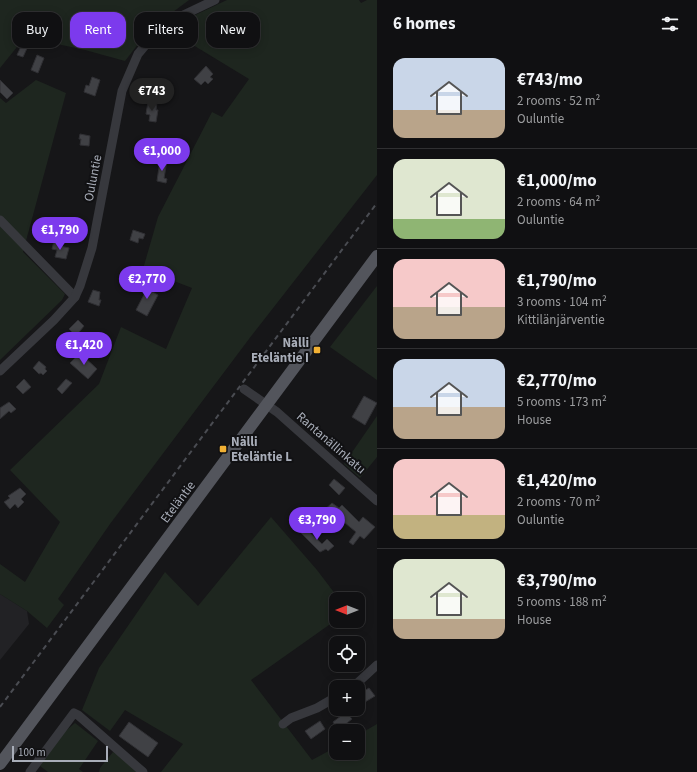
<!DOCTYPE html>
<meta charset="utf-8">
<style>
body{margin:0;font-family:"Source Sans 3",sans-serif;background:#19191b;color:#f1f3f6;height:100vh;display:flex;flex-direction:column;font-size:15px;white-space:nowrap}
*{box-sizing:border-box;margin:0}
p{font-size:13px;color:#9c9d9f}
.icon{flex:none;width:22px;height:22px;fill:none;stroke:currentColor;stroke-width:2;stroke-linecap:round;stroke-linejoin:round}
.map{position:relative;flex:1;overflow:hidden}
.side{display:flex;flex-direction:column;background:#101012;width:320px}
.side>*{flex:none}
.top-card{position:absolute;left:12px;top:12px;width:305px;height:36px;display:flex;gap:8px}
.needle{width:26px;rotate:270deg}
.buttons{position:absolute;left:329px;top:592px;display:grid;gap:8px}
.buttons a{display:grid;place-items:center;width:36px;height:36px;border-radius:8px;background:#101012;box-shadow:0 2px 10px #0003,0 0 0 1px #303032;font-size:20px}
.scale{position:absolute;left:12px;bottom:10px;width:96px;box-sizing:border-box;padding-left:4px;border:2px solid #a8adb8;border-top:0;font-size:11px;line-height:14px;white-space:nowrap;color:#a8adb8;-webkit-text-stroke:3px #111113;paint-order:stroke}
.price{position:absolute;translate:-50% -34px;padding:0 9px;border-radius:14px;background:#7c3aed;color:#fff;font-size:13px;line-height:26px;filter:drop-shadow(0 1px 2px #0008)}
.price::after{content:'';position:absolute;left:50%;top:24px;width:12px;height:9px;margin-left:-6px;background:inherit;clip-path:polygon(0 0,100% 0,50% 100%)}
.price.current{background:#222;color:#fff}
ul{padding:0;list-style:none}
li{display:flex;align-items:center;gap:12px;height:100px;padding:0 16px}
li+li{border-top:1px solid #303032}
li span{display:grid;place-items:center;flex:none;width:112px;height:80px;border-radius:12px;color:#555}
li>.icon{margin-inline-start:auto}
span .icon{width:48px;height:48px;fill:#fffc;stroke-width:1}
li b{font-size:17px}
h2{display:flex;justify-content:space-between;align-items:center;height:48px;padding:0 16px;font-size:17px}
.pill{padding:0 14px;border-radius:12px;background:#101012;box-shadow:0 2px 10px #0003,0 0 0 1px #303032;font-size:14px;line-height:36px}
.pill.current{background:#7c3aed;color:#fff}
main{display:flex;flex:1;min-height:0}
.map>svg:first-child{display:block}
</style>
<main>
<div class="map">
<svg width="377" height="772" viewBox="0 0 377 772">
<rect width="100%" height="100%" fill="#161618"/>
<!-- built -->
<polygon fill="#222225" points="0,594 27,611 29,624 0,660"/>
<!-- green -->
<g fill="#1e261f">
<polygon points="0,0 189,0 149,30 125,61 85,50 25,37 0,68"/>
<polygon points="227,0 359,0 361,3 367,0 377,0 377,175 252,335 110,524 58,599 64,605 47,628 27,611 0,594 0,564 25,582 60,522 10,470 99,384 121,327 166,349 192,288 143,269 158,217 212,112 222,117 249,79 170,31 189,18"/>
<polygon points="36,80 66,93 23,252 65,294 62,300 0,360 0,98 6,103"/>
<polygon points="377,286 377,380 330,347"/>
<polygon points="377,416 377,457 360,478 344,464"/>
<polygon points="271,517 317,570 339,599 336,599 336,620 251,680 312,760 336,747 336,753 358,753 358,735 377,724 377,772 161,772 183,744 125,710 110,731 82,710 99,668 165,572 198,606"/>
<polygon points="75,723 98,741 79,769 83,772 48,772 40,766 62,734"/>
<polygon points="113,752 131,763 140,772 99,772 100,768"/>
</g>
<!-- building -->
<g fill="#404145" stroke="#303034">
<polygon points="23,42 29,44 23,57 17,55"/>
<polygon points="37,55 44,58 38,73 31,70"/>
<polygon points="206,66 213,74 210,77 213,79 208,84 205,81 201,85 194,79"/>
<polygon points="92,77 100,80 95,96 84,92 86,85 89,86"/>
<polygon points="0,80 13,93 7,99 0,92"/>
<polygon points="148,102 157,103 156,110 158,110 156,122 149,121 150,115 146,114"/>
<polygon points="80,134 90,136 89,146 80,145 81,139 79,139"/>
<polygon points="160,160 167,161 164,178 167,179 166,183 157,181"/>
<polygon points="133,230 145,234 143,239 139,238 138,243 130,240"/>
<polygon points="54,241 61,243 60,246 69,248 66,259 55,257 57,250 52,249"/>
<polygon points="147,278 152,278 151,291 158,295 147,316 136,310 150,283 146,283"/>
<polygon points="93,290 100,292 99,300 101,300 99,306 88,302"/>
<polygon points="78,320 84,326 76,336 69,329"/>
<polygon points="80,353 97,369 88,379 70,363"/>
<polygon points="39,361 46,367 45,369 47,371 43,375 41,373 39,374 33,368"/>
<polygon points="24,379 31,387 23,394 16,387"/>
<polygon points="66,379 72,383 62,394 57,389"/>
<polygon points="364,396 377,403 365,425 352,417"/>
<polygon points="9,402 16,409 11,413 9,411 0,419 0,408"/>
<polygon points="334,479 345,488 339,495 329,485"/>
<polygon points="20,488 26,494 21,499 24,502 18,508 15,504 10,509 4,502 10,498 8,496"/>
<polygon points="332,503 339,508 342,505 359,522 363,517 375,527 364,539 360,536 353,545 349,542 356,532 333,513 328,520 321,513"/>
<polygon points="304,527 322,544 327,539 334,546 328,551 326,549 320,552 299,531"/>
<polygon points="369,688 375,696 365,702 359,694"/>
<polygon points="346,712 352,719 338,730 333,722"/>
<polygon points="320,721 325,729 311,739 305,731"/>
<polygon points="129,722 158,743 148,757 119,736"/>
</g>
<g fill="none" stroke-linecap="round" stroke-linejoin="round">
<!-- minor -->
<g stroke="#37383d" stroke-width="9">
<polyline points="0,220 75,297"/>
<polyline points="0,371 54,320 75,297 80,286 92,248 122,91 138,54 154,35 175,19 215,0"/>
<polyline points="244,389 277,412 377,501"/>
<polyline points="353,687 377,665"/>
<polyline points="283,724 291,718 317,708 336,697"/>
<polyline points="30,772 74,713 78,715 143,772"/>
</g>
<!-- major -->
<polyline stroke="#53555c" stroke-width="12" points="0,764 377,256"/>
<!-- rail -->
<polyline stroke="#4a4c52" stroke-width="2" stroke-dasharray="5 4" stroke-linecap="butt" points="0,707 377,203"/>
</g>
<!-- markers -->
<g fill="#f2b134" stroke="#111113" stroke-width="1.5">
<rect x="313" y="346" width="8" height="8" rx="2"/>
<rect x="219" y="445" width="8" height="8" rx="2"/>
</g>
<g text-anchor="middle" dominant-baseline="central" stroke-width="4" stroke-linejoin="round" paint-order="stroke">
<!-- street labels -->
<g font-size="13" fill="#a8adb8" stroke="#111113">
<text transform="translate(93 178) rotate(-79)">Ouluntie</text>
<text transform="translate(331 443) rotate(41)">Rantanällinkatu</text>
<text transform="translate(178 502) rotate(-53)">Eteläntie</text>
</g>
<!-- poi labels -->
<g font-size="13" font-weight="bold" fill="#a8adb8" stroke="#111113" text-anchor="end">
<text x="309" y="343">Nälli<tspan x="309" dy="15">Eteläntie I</tspan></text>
<text x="231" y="442" text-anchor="start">Nälli<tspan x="231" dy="15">Eteläntie L</tspan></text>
</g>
</g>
</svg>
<div class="buttons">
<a><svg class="needle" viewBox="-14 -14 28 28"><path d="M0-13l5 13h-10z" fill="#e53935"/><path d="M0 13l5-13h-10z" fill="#9c9d9f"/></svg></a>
<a><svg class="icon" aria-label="locate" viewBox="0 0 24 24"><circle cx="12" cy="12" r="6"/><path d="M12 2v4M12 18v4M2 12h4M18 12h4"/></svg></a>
<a>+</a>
<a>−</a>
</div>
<div class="scale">100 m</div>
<b class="price current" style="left:152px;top:112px">€743</b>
<b class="price" style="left:162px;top:172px">€1,000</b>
<b class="price" style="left:60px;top:251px">€1,790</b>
<b class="price" style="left:147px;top:300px">€2,770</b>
<b class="price" style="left:84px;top:366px">€1,420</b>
<b class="price" style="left:317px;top:541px">€3,790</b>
<div class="top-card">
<a class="pill">Buy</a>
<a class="pill current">Rent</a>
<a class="pill">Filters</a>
<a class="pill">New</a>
</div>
</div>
<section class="side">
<h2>6 homes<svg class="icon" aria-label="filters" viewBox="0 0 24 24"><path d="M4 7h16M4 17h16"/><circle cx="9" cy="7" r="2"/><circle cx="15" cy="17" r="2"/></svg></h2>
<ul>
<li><span style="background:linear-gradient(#c9d6e8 65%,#b9a48a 0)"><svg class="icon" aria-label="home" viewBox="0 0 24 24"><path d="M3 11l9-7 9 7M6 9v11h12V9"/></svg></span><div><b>€743/mo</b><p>2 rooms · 52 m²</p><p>Ouluntie</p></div></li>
<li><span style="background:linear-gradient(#dfe7d0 75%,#8fb573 0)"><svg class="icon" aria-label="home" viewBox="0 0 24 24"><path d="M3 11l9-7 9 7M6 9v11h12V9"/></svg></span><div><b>€1,000/mo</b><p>2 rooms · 64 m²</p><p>Ouluntie</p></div></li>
<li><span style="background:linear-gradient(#f6c9c9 60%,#b9a48a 0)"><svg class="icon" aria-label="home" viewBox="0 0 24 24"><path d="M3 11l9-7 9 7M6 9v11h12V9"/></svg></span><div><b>€1,790/mo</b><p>3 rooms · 104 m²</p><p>Kittilänjärventie</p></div></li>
<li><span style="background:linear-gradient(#c9d6e8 60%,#b9a48a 0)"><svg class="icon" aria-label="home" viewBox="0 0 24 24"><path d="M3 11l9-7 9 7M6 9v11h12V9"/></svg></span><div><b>€2,770/mo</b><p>5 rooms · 173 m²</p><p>House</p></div></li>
<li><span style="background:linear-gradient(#f6c9c9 70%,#c2b280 0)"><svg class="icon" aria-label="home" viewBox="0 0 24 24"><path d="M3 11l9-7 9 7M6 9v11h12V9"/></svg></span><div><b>€1,420/mo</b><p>2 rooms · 70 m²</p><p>Ouluntie</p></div></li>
<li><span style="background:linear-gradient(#dfe7d0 75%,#b9a48a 0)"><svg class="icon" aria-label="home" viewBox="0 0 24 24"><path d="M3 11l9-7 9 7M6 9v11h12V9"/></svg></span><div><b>€3,790/mo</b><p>5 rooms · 188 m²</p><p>House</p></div></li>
</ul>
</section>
</main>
